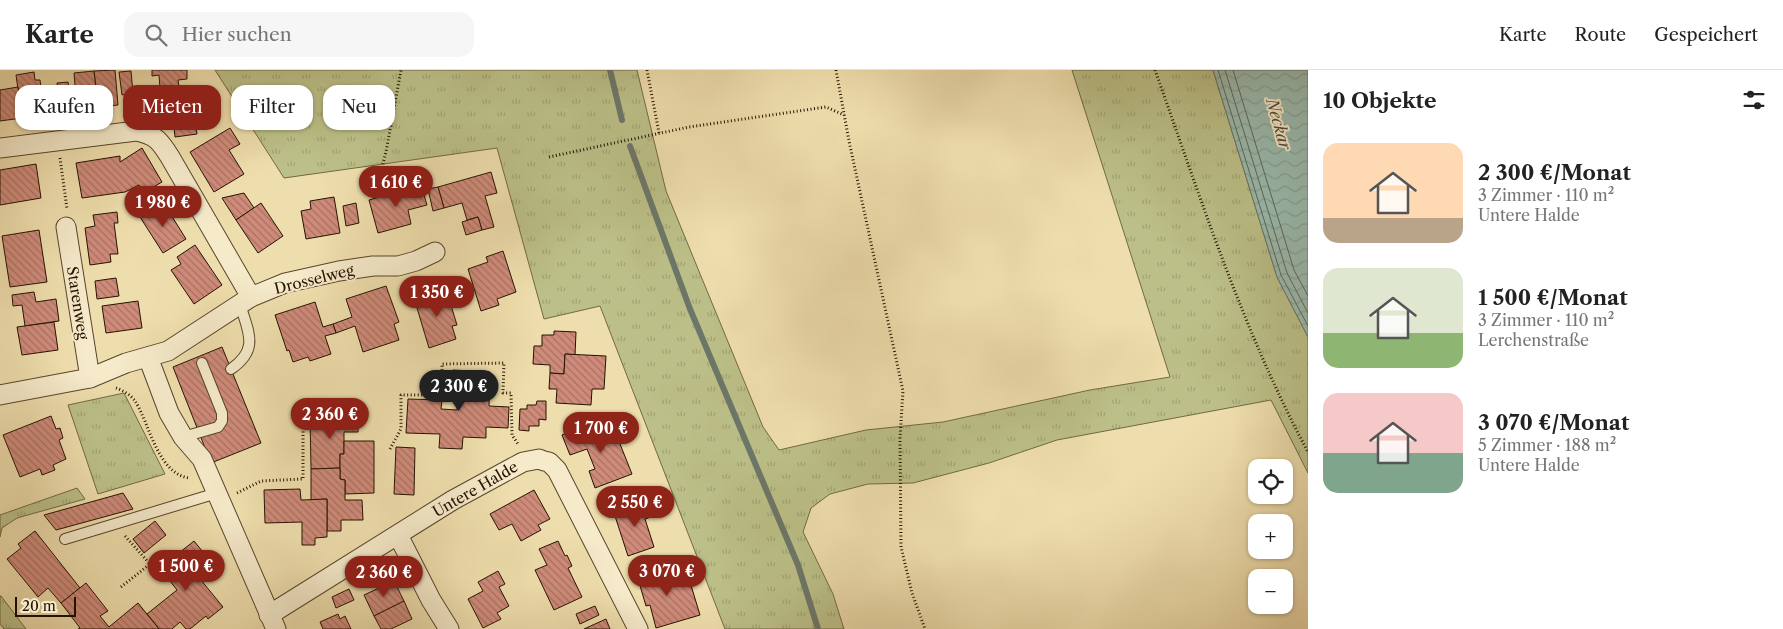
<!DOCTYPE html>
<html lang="de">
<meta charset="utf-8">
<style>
body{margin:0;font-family:"Libre Caslon Text",serif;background:#f6f6f6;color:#222;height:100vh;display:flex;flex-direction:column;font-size:19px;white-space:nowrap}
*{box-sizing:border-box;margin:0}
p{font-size:16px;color:#767676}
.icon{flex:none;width:28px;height:28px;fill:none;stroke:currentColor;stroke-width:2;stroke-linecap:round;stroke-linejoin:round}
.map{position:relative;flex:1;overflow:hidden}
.panel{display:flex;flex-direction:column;background:#fff;width:475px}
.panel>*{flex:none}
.guide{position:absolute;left:15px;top:15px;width:475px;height:45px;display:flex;gap:10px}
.tools{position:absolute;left:1248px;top:389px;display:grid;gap:10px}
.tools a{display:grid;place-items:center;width:45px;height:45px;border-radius:10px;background:#fff;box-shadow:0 1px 4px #0004;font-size:25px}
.scale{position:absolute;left:15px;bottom:12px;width:61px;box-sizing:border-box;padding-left:5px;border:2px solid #261200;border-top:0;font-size:14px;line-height:18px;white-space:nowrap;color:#261200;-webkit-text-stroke:4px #f5eaca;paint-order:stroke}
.price{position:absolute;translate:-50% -42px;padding:0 11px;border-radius:18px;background:#8f2418;color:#fff;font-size:16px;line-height:32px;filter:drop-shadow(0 1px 2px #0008)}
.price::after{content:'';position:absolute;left:50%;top:30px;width:15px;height:11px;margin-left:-8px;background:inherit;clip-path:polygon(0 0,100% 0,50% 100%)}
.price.current{background:#222;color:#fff}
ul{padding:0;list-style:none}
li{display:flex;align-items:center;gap:15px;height:125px;padding:0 15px}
li span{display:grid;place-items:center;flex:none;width:140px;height:100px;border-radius:15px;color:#555}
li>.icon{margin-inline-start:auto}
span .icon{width:60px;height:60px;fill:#fffc;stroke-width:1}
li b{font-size:21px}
h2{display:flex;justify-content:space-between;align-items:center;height:60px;padding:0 15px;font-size:21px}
.tag{padding:0 18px;border-radius:15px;background:#fff;box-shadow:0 1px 4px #0004;font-size:18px;line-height:45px}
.tag.current{background:#8f2418;color:#fff}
header{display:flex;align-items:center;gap:30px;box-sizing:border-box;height:70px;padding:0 25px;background:#fff;border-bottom:1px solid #e0e0e0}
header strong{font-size:24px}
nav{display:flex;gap:28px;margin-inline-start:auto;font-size:18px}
.search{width:350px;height:45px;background:#f6f6f6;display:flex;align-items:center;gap:12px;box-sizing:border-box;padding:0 18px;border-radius:15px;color:#767676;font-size:19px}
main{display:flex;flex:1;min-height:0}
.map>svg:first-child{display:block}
</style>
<header>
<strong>Karte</strong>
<div class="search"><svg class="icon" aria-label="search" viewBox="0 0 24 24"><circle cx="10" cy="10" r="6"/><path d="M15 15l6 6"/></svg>Hier suchen</div>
<nav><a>Karte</a><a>Route</a><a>Gespeichert</a></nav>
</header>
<main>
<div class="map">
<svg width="1308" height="559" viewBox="0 0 1308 559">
<defs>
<pattern id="grass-tufts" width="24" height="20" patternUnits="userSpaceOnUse" patternTransform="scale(1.25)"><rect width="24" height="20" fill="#bcc088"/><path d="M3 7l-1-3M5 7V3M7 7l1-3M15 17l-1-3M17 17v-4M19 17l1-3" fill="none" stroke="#a1a474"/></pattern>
<pattern id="water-waves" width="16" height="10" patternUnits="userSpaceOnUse" patternTransform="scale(1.25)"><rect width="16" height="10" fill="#9abbaf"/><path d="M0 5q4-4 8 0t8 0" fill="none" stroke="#85a095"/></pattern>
<pattern id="building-back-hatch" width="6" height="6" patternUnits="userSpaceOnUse" patternTransform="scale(1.25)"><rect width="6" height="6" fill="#cf8b7a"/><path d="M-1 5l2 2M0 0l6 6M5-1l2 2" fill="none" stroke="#a87062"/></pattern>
</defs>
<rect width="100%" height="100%" fill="#efdead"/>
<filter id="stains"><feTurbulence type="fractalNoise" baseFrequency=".004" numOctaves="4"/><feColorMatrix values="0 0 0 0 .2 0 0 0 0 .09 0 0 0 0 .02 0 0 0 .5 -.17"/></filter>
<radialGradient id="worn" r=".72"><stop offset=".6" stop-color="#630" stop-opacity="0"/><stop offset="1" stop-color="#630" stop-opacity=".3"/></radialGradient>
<!-- grass -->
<g fill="url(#grass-tufts)" stroke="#716944">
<polygon points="215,0 637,0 666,121 763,357 779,380 866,360 943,352 1090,320 1170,307 1072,0 1213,0 1277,207 1308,267 1308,403 1271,330 1057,370 989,393 913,413 868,414 830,424 811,438 803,462 833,524 844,559 725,559 600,236 544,249 497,78 284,108"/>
<polygon points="124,323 165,404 98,424 68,335"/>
<polygon points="77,418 85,429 17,448 2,458 0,467 0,445"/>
<polygon points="0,526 1,526 26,559 4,559 0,554"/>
</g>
<!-- water -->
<polygon fill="url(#water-waves)" stroke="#6c7769" points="1213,0 1308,0 1308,267 1277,207"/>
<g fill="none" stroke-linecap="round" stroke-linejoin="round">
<!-- shore -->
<g stroke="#606658" stroke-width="1">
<polyline points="1218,0 1281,205 1308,256"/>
<polyline points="1225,0 1287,203 1308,243"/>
<polyline points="1233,0 1294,200 1308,226"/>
</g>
<!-- stream -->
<g stroke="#6c7769" stroke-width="6">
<polyline points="610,0 622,50"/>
<polyline points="630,76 690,239 798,495 818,559"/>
</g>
</g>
<!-- building -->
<g fill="url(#building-back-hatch)" stroke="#261200">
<polygon points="115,0 118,35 98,37 94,1"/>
<polygon points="152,0 187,0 187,9 178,10 179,17 160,18 159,5 152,6"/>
<polygon points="94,1 98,37 77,39 74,3"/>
<polygon points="131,1 133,23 122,25 119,2"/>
<polygon points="34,2 35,10 40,10 41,18 49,17 51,31 45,32 47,45 22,48 16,5"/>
<polygon points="68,12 71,31 59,32 57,13"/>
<polygon points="18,17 22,48 0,51 0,20"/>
<polygon points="193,36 194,46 173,48 172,38"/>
<polygon points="60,37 63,55 53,57 50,38"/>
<polygon points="194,46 197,64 175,67 173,48"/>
<polygon points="230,58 240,74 229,80 244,104 214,122 190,82"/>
<polygon points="142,78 162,112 143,123 139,115 125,122 82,128 76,93 120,86 120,92"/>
<polygon points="36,94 41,128 0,135 0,100"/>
<polygon points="491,102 497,123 485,126 494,157 482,160 478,147 467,150 462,133 444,138 438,117"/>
<polygon points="421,115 427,135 408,140 411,154 378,163 369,130"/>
<polygon points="438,117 444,138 433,141 428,119"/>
<polygon points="244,123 254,138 236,150 222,128"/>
<polygon points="334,127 340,163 306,169 301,141 311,139 310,131"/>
<polygon points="163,132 186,169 163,183 140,147"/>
<polygon points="261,133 283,166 258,183 236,150"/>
<polygon points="356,133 359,153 346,156 343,136"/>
<polygon points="117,142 118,153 114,153 118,184 110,184 111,192 90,195 85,158 95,156 93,145"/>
<polygon points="478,147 482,160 466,165 462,152"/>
<polygon points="39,160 47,212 10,217 2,166"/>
<polygon points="195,175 222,215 194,234 171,200 181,194 177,187"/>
<polygon points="503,181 516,222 497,229 499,235 481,241 468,199 488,192 486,187"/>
<polygon points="116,208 119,226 97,229 95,211"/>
<polygon points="386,216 399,252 394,254 399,270 363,282 355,256 336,263 333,254 352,247 346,229"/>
<polygon points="446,219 457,255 452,256 456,269 429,278 414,228"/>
<polygon points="34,222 36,232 56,229 59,251 25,256 22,235 13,236 12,225"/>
<polygon points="138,231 142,258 106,263 102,236"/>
<polygon points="315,232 323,257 333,254 336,263 325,266 331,284 310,291 308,287 293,292 289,280 287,281 275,245"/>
<polygon points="54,252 58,280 22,285 17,257"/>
<polygon points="554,261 576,262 575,285 565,284 564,304 550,303 550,295 533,294 534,276 542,276 542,265 554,265"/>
<polygon points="222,277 261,373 211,393 173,297"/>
<polygon points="565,284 606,286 604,319 592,319 591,335 556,333 557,319 549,319 550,303 564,304"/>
<polygon points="453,300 490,302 489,336 509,337 508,358 486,357 486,368 463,367 462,379 439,378 440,364 406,363 408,329 442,330 441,339 457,340 458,318 452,318"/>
<polygon points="537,331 546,331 546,350 539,349 539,356 529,356 529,361 519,360 520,339 527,339 527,335 536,335"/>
<polygon points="51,346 56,359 60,358 63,368 59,370 66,389 53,395 55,400 42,405 40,399 20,407 3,365"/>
<polygon points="358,346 358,362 344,362 344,384 340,384 340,398 311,399 310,347"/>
<polygon points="618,356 624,372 620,374 632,404 595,418 589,401 595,399 587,379 570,385 562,365 581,357 586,369"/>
<polygon points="344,371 374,371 374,423 345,424 345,410 340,409 340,384 344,384"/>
<polygon points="396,377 415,378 414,425 394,424"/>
<polygon points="340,398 340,409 345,410 345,430 362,430 363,450 341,450 341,461 327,461 327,429 311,430 311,399"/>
<polygon points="300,419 301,430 327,429 327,467 315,468 315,475 302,475 302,452 265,453 264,420"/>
<polygon points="534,420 550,449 538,455 541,460 521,471 512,454 499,460 490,444"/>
<polygon points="627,422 630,432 611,438 608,428"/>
<polygon points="123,423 133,439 56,460 44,445"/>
<polygon points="649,431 654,446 645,449 654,477 628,486 614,443"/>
<polygon points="155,451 166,465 144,483 133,469"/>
<polygon points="35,461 80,518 61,533 48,518 38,527 7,489 21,478 18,474"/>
<polygon points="194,471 211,492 196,504 223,537 208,549 206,546 190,559 186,559 180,552 172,559 159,559 147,544 177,520 160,498"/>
<polygon points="558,471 565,486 567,485 572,496 568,498 582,527 554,540 535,500 547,495 539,479"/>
<polygon points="658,495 663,510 679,506 682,514 690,512 700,545 656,558 650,535 646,536 636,502"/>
<polygon points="498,501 505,514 499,517 509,536 497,543 501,549 483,558 468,529 483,521 478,512"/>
<polygon points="394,511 404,531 374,546 364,525"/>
<polygon points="86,513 108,541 100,546 109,557 138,533 159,559 78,559 80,558 61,533"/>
<polygon points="349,519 354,530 336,538 332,527"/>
<polygon points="404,531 412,549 391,559 381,559 374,546"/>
<polygon points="595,536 599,545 580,554 576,544"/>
<polygon points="338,544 340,549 345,546 351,559 323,559 320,552"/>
<polygon points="606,549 610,559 584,559"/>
</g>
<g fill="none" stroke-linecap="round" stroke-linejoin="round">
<defs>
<g id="service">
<path d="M231 299C260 279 248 262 240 234"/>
<polyline points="183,367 218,357 222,351 222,343 202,293"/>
<polyline points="65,469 217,423"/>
</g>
<g id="minor">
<path d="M0 78 136 61C156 65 160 71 170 87L251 227"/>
<polyline points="66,157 90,308"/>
<polyline points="148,287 169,343 183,367 202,389 276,559"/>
<polyline points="0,325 90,308 126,293 168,281 251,227 285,213 339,201 373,196 398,196 416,191 435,182"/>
<polyline points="398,465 431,530 449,559"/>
<polyline points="269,545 453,430 523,392 539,389 544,391 549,392 557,400 638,559"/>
</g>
</defs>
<!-- service casing -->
<use href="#service" stroke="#58452b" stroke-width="12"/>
<!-- minor casing -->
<use href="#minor" stroke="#58452b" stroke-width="21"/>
<!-- path -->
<g stroke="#261200" stroke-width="3" stroke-dasharray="1 2.5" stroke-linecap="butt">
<polyline points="647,0 659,63"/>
<polyline points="836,0 849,71 903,321 900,368 901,477 912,523 925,559"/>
<path d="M1155 0C1201 129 1243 261 1308 382"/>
<polyline points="549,87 689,57 826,37 844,45"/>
<polyline points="60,88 67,139"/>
<polyline points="381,101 386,82 401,0"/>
<path d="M116 318C122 320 131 325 135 331 150 354 157 403 189 408"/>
<polyline points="390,379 401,359 401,325 442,325 442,294 504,293 503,323 511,323 512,365 518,374"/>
<polyline points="237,423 261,411 303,409 303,356"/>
<polyline points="121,517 150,494 125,466"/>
</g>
<!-- service -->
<use href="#service" stroke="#f5eaca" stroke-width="10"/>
<!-- minor -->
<use href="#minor" stroke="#f5eaca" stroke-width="19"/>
</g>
<g text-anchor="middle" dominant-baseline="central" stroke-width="4" stroke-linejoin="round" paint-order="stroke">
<!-- street labels -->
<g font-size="15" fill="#261200" stroke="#f5eaca">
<text transform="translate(314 209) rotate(-14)">Drosselweg</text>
<text transform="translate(78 233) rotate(81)">Starenweg</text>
<text transform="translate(475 419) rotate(-30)">Untere Halde</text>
</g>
<!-- water labels -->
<g font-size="16" font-style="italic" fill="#4f4d3d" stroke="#f5eaca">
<text transform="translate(1279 54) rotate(74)">Neckar</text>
</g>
</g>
<rect width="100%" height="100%" filter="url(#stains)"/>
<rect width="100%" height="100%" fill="url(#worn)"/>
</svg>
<div class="tools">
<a><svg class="icon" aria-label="locate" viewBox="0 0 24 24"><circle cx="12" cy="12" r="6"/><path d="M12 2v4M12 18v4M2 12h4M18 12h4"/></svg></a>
<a>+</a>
<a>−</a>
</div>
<div class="scale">20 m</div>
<b class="price" style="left:396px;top:138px">1 610 €</b>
<b class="price" style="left:163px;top:158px">1 980 €</b>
<b class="price" style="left:437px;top:248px">1 350 €</b>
<b class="price current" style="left:459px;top:342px">2 300 €</b>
<b class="price" style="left:330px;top:370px">2 360 €</b>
<b class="price" style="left:601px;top:384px">1 700 €</b>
<b class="price" style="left:635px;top:458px">2 550 €</b>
<b class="price" style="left:186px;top:522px">1 500 €</b>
<b class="price" style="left:667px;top:527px">3 070 €</b>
<b class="price" style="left:384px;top:528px">2 360 €</b>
<div class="guide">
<a class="tag">Kaufen</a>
<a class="tag current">Mieten</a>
<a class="tag">Filter</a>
<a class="tag">Neu</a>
</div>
</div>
<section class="panel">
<h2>10 Objekte<svg class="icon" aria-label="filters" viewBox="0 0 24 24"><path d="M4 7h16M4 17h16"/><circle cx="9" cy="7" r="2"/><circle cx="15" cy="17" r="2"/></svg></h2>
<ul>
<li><span style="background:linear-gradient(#ffd9b3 75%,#b9a48a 0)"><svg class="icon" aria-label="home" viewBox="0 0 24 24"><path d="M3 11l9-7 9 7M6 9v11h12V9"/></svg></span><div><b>2 300 €/Monat</b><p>3 Zimmer · 110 m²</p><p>Untere Halde</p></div></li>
<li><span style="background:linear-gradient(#dfe7d0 65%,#8fb573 0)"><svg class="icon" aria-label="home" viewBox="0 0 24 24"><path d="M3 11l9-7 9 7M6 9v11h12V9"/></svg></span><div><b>1 500 €/Monat</b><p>3 Zimmer · 110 m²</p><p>Lerchenstraße</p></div></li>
<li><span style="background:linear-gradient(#f6c9c9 60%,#7fa58c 0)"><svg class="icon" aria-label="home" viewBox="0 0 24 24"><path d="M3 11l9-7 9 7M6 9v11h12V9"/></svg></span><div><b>3 070 €/Monat</b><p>5 Zimmer · 188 m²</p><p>Untere Halde</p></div></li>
</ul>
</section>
</main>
